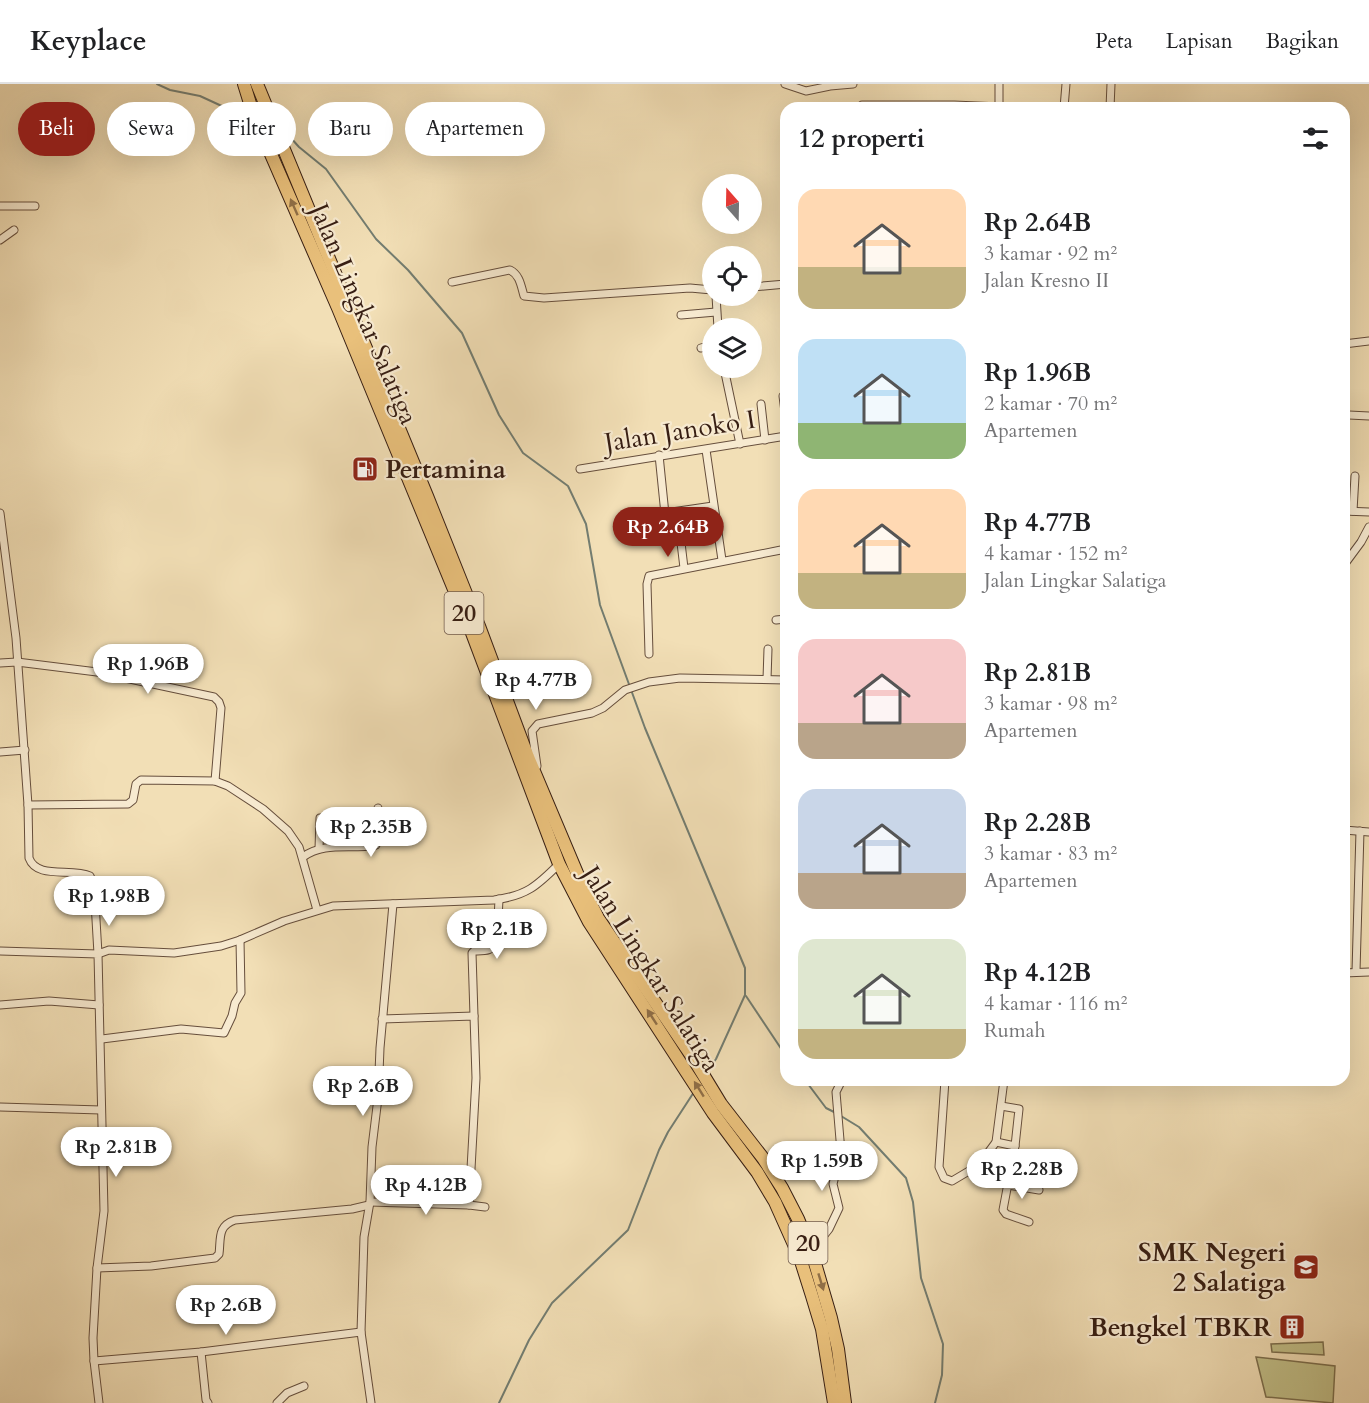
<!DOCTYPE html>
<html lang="id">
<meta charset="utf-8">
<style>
body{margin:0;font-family:Cardo,serif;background:#f2f2f2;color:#202124;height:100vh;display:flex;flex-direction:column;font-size:22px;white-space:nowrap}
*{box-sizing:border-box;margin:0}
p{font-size:20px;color:#757577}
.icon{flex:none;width:33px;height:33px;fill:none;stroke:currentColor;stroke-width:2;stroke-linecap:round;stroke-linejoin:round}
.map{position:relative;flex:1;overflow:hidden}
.details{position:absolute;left:780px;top:18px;width:570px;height:984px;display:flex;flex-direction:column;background:#fff;border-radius:18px;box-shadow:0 6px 24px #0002}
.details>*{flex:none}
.top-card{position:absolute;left:18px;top:18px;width:570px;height:54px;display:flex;gap:12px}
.needle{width:39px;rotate:340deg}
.controls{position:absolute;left:702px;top:90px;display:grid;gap:12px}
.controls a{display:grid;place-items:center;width:60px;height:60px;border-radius:50%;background:#fff;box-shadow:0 6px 24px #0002;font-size:30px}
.price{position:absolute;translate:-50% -51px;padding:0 14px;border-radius:21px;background:#fff;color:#222;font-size:20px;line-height:39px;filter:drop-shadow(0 2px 3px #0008)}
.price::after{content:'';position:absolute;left:50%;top:36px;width:18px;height:14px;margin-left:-9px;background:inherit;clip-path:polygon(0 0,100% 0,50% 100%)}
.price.active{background:#8f2418;color:#fff}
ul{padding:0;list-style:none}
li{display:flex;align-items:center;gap:18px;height:150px;padding:0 18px}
li span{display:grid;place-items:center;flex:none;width:168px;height:120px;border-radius:18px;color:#555}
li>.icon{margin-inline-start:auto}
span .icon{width:72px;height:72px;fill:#fffc;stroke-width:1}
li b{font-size:26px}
h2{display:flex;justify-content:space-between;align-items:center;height:72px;padding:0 18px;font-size:26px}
.tag{padding:0 21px;border-radius:27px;background:#fff;box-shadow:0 6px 24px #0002;font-size:21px;line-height:54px}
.tag.active{background:#8f2418;color:#fff}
header{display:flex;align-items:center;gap:36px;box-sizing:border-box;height:84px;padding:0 30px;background:#fff;border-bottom:2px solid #e0e0e0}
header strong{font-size:28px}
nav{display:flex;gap:33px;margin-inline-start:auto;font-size:21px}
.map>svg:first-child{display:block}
</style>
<header>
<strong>Keyplace</strong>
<nav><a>Peta</a><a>Lapisan</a><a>Bagikan</a></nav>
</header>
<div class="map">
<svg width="1369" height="1319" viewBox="0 0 1369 1319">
<rect width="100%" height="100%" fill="#f2dfb6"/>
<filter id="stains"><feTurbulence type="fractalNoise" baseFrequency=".00333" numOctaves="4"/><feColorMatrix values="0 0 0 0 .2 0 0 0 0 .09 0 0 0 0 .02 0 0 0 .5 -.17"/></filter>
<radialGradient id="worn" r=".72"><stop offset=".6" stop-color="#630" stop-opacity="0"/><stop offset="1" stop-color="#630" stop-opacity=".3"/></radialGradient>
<!-- green -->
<g fill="#c2c089" stroke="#7c6f4e" stroke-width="1.5">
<polygon points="1323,1258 1324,1271 1272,1268 1271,1260"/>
<polygon points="1256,1273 1335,1282 1333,1319 1266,1313"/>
</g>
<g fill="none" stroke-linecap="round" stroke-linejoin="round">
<!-- stream -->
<g stroke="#737d71" stroke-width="2">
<polyline points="157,0 170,6 200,12 250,35"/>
<polyline points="283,50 290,53 299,63 326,85 376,155 408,186 462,249 499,331 523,369 568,402 586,440 600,521 645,644 745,884 745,911 716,975 707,988"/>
<polyline points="746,912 786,972"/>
<polyline points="805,996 826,1024 836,1029"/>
<polyline points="841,1032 859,1043 906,1094 913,1118 921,1194 943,1260 942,1291 935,1319"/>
<polyline points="499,1319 529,1256 552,1219 628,1146 659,1066 668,1048 694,1008"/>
</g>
<defs>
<g id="street">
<polyline points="785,0 806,7 830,2 853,0"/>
<polyline points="862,21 954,21 1024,24"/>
<polyline points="999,22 999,0"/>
<polyline points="1064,24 1066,0"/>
<polyline points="1110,24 1111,0"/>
<polyline points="0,122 35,122"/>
<polyline points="0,156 14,146"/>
<path d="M452 198 510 186C520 191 521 202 524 212L544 214 690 204 712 206"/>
<polyline points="752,203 786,200"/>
<polyline points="716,212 718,244"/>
<polyline points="681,231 716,228"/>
<polyline points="1344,260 1369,257"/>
<polyline points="701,264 712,261"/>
<polyline points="724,284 740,360"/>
<polyline points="783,312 786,336"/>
<polyline points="761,320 765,356"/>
<polyline points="1349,331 1369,332"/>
<polyline points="784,352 786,367"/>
<polyline points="706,366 722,476"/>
<polyline points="659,371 666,440 670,443 679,442 684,484"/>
<polyline points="580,385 786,352"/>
<polyline points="1344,427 1369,428"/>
<polyline points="1353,427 1355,392"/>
<path d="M0 429 16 554 28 721 29 774C37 796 72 783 90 792L94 801 98 870 109 866 174 869 221 862 240 856 284 837 333 822 494 816C526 812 537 802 559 780"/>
<polyline points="665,429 713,422"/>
<polyline points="1344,481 1361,458 1369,443"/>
<polyline points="776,536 786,535"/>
<polyline points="649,570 647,500 649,492 786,465"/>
<polyline points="0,579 17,578 97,588 214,613 219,618 221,624 215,697"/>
<polyline points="767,595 768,565"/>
<polyline points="0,668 25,666"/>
<polyline points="537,682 532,647 538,640 592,629 603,624 625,606 649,598 680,594 786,596"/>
<polyline points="28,721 128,720 133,716 136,700 141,696 215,697 228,702 263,725 288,747 299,763 317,826"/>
<polyline points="1344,746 1369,748"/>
<polyline points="319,765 320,734 379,731"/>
<path d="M303 773C325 757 351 766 376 761L379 753 378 724"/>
<polyline points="0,867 98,870 104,1127 97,1184 93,1254 94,1277 99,1319"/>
<polyline points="1356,887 1360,747"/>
<polyline points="1344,889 1369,888"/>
<polyline points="0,921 49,917 99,921"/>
<path d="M474 932 472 869 474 867C485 867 492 868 497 857L499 815"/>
<polyline points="382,935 474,932 476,994 469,1121"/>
<polyline points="102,955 181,945 224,949 232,932 235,919 241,909 240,856"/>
<polyline points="945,996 939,1083 944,1094 952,1097 979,1081 996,1058 1004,996"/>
<polyline points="0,1023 101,1026"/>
<polyline points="996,1058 1015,1062 1019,1025 1001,1022"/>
<polyline points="1015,1062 1003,1126 1006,1130 1029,1138"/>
<polyline points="1008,1101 1039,1106"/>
<polyline points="370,1118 469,1121 485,1123"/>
<polyline points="810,1169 829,1145 839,1124 833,1100 841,1068 836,1008 842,996"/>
<path d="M97 1184 151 1182 215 1174 219 1170C221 1155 217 1142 235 1136L352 1125 369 1121"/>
<polyline points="201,1268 206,1316 208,1319"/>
<polyline points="94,1277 201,1268 361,1248"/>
<polyline points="277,1319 287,1309 304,1302"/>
<polyline points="371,1319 361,1248 364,1153 370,1118 372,1063 378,1014 380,964 393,820"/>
</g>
<g id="highway">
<polyline points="244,0 253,29 338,224 472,549 559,780 589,838 713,1029 757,1088 775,1118 800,1174 812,1212 822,1245 834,1319"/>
<polyline points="257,0 427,412 479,542 528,673 585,808 598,834 693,974 721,1020 763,1074 782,1104 798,1135 812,1169 831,1234 838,1265 845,1319"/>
</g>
</defs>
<!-- street casing -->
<use href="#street" stroke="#664e3c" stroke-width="9"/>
<!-- highway casing -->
<use href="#highway" stroke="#371e13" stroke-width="14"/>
<!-- street -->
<use href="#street" stroke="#f7ead0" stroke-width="7"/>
<!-- highway -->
<use href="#highway" stroke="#e9c07b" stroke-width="12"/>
</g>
<!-- one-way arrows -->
<defs><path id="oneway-solid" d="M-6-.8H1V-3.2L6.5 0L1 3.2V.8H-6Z" transform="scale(1.5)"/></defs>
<g fill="#906f47">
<use href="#oneway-solid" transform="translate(294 123) rotate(-114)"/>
<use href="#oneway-solid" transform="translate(652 933) rotate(-123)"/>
<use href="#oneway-solid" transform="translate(699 1005) rotate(-122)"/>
<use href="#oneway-solid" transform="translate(821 1198) rotate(73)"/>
</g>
<!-- icons -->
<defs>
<symbol id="fuel-square" viewBox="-11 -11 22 22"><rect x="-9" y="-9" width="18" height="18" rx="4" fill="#8f2418" stroke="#f7ead0"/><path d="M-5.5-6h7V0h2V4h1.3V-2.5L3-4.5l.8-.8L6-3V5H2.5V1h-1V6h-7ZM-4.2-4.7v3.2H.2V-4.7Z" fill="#fff"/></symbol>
<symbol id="school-square" viewBox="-11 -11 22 22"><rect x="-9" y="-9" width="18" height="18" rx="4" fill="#8f2418" stroke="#f7ead0"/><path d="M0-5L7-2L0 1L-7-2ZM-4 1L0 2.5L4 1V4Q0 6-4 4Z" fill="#fff"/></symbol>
<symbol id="building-square" viewBox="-11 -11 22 22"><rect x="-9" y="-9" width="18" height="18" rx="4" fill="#8f2418" stroke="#f7ead0"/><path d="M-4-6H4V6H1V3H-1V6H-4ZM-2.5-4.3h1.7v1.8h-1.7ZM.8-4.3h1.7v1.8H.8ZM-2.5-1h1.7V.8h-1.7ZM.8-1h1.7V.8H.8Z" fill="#fff"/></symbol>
</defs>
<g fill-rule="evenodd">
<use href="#fuel-square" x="350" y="370" width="30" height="30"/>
<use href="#school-square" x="1291" y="1168" width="30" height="30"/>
<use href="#building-square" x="1277" y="1228" width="30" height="30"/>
</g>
<g text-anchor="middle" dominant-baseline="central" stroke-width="4.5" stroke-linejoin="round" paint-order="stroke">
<!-- shield labels -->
<g fill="#f7ead0" stroke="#715b4c" stroke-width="1.5">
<rect x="444.5" y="508" width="39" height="42" rx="4.5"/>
<rect x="788.5" y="1138" width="39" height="42" rx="4.5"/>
</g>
<g font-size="24" font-weight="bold" fill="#371e13">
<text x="464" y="529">20</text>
<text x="808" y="1159">20</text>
</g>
<!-- street labels -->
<g font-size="26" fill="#371e13" stroke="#f7ead0">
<text transform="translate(364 230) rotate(67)">Jalan Lingkar Salatiga</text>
<text transform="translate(680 347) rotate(-9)">Jalan Janoko I</text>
<text transform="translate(651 885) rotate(58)">Jalan Lingkar Salatiga</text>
</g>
<!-- poi labels -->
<g font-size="26" font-weight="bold" fill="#371e13" stroke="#f7ead0" text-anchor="end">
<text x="385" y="385" text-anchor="start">Pertamina</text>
<text x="1286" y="1168">SMK Negeri<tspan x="1286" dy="30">2 Salatiga</tspan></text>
<text x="1272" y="1243">Bengkel TBKR</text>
</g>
</g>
<rect width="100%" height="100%" filter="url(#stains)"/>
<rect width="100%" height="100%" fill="url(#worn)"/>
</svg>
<div class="controls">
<a><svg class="needle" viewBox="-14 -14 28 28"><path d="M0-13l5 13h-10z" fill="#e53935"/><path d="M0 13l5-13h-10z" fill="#757577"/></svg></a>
<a><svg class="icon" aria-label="locate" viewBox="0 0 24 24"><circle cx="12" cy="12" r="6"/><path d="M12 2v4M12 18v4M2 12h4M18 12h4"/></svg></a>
<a><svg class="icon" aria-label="layers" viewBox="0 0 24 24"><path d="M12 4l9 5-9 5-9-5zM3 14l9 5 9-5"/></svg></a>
</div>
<b class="price active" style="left:668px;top:474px">Rp 2.64B</b>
<b class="price" style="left:148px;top:611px">Rp 1.96B</b>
<b class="price" style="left:536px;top:627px">Rp 4.77B</b>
<b class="price" style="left:371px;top:774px">Rp 2.35B</b>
<b class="price" style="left:109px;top:843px">Rp 1.98B</b>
<b class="price" style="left:497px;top:876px">Rp 2.1B</b>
<b class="price" style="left:363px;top:1033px">Rp 2.6B</b>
<b class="price" style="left:116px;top:1094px">Rp 2.81B</b>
<b class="price" style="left:822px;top:1108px">Rp 1.59B</b>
<b class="price" style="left:1022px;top:1116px">Rp 2.28B</b>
<b class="price" style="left:426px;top:1132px">Rp 4.12B</b>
<b class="price" style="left:226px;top:1252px">Rp 2.6B</b>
<div class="top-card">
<a class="tag active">Beli</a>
<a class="tag">Sewa</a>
<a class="tag">Filter</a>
<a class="tag">Baru</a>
<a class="tag">Apartemen</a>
</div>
<section class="details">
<h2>12 properti<svg class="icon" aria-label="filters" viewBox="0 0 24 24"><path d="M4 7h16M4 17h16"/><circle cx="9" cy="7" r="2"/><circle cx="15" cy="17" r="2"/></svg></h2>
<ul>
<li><span style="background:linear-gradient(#ffd9b3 65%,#c2b280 0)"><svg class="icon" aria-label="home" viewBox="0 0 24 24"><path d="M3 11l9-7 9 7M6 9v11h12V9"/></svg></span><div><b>Rp 2.64B</b><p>3 kamar · 92 m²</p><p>Jalan Kresno II</p></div></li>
<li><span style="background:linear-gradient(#bfe0f5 70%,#8fb573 0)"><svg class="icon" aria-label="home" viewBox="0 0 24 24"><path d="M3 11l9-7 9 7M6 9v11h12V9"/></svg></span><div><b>Rp 1.96B</b><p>2 kamar · 70 m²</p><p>Apartemen</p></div></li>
<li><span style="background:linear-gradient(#ffd9b3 70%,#c2b280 0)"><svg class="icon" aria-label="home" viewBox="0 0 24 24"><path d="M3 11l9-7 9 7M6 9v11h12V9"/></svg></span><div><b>Rp 4.77B</b><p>4 kamar · 152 m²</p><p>Jalan Lingkar Salatiga</p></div></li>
<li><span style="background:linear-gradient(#f6c9c9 70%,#b9a48a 0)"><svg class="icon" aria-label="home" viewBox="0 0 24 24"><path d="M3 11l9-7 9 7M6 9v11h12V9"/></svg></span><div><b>Rp 2.81B</b><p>3 kamar · 98 m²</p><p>Apartemen</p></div></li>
<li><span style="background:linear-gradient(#c9d6e8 70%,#b9a48a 0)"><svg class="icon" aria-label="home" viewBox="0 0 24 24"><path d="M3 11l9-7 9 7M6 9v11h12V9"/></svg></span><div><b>Rp 2.28B</b><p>3 kamar · 83 m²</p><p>Apartemen</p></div></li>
<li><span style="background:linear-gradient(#dfe7d0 75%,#c2b280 0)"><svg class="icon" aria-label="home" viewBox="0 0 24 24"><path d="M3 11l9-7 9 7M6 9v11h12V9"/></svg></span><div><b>Rp 4.12B</b><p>4 kamar · 116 m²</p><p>Rumah</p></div></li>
</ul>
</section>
</div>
